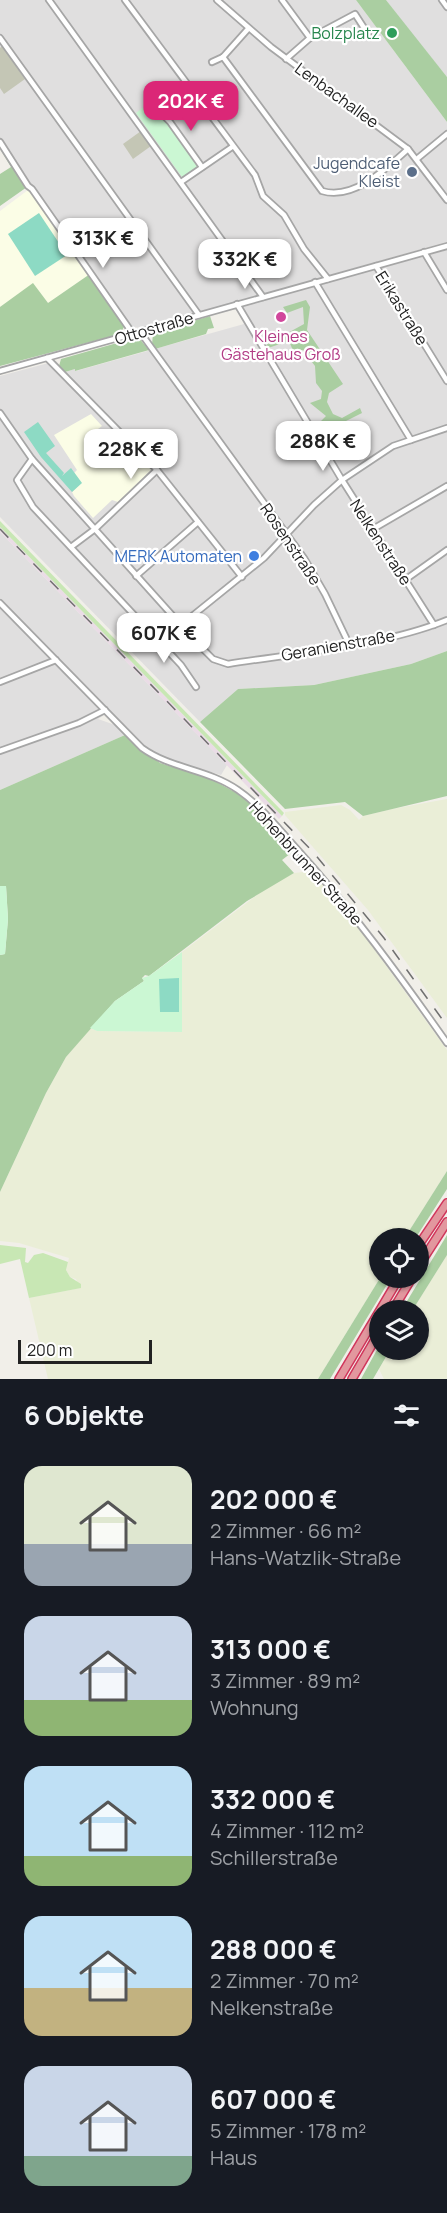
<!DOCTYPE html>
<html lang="de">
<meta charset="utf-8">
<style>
body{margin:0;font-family:Manrope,sans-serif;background:#20242c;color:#f1f3f6;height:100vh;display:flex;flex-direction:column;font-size:22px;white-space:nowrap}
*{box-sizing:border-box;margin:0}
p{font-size:20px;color:#9ea1a6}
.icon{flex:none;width:33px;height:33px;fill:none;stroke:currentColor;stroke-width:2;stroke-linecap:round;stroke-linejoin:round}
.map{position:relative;height:1379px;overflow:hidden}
.sheet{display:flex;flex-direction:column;background:#171b24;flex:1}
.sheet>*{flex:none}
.controls{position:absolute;left:369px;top:1228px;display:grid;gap:12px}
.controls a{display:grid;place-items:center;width:60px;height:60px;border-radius:50%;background:#171b24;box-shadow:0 2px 4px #0004;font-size:30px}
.scale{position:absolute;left:18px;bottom:15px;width:134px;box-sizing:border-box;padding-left:6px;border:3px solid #222;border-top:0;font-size:16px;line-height:21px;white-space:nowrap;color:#222;-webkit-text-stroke:4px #fff;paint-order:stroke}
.price{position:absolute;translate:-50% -51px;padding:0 14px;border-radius:12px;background:#fff;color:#222;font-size:20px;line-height:39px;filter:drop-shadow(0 2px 3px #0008)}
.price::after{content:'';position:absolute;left:50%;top:36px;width:18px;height:14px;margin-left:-9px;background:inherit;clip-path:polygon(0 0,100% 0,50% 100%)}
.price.on{background:#db2777;color:#fff}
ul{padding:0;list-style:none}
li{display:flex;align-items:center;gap:18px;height:150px;padding:0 24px}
li span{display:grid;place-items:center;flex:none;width:168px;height:120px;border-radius:18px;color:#555}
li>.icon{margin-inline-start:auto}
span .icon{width:72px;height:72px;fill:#fffc;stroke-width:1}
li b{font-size:26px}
h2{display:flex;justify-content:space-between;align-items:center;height:72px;padding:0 24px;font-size:26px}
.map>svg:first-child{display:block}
</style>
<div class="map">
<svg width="447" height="1379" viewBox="0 0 447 1379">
<rect width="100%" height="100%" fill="#f1efe9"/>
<!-- residential -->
<g fill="#e0dfdf">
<polygon points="0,0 356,0 447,122 447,242 142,328 133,327 128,321 123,321 0,149"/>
<polygon points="386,0 447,0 447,77 408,29"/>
<polygon points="447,250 447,651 411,664 314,685 238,689 200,722 0,517 0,376 56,361 65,372 75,369 76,371 244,324 236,310 231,309"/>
<polygon points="0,532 227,765 221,775 163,758 144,745 0,598"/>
<polygon points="0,608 99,709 104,715 98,719 115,725 125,735 0,790"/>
</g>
<!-- industrial -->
<polygon fill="#eadce6" points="0,527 282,816 279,819 0,532"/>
<!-- education -->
<g fill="#fbfde6">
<polygon points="28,190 90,274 48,303 33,284 0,307 0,211"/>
<polygon points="91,414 102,426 86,438 95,452 111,437 133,459 135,457 143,464 147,465 151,470 118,502 112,500 93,518 74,496 72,492 81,483 74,473 77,470 54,435"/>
</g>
<!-- construction -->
<g fill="#c4c6b5">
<polygon points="2,46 25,79 4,94 0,88 0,48"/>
<polygon points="141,131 151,146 133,159 123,144"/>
</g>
<!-- farmland -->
<g fill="#eaeed7">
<polygon points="447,799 447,1018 368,910 285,815 285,812 341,805 350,810 359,820 363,816 392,809"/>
<polygon points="313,871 356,924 447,1050 447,1171 404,1239 380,1239 380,1278 318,1379 48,1379 29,1298 80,1288 76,1279 70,1277 66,1270 69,1258 19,1243 0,1241 0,1192 46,1093 66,1057 90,1028 97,1031 182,1032 182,952 270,885 294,873"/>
<polygon points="447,1255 447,1379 384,1379 379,1369 390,1350 418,1350 418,1311 412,1311"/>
</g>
<!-- grass -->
<g fill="#c8e7b4">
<polygon points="0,521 284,813 282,816 0,527"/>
<polygon points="0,1245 26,1248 25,1262 28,1263 34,1255 43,1253 68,1262 66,1270 70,1277 81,1284 81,1288 29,1298 20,1259 0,1264"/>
</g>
<!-- forest -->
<g fill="#aacea1">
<polygon points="356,0 386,0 447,77 447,122"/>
<polygon points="0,149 27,187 0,206 0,174 11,167"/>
<polygon points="90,274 123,321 124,327 120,334 0,366 0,307 33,283 48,303"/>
<polygon points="306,300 310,307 307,330 343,384 329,393 327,402 333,414 342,418 360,408 362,413 344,422 351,435 348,437 333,428 327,431 321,421 326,416 310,403 321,399 322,391 316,383 315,366 303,350 294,353 289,341 268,348 266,345 304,324 303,307 287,313 283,307"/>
<polygon points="210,316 214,328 208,329 206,334 155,349 152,345 153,333"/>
<polygon points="138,337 149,350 75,371 75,369 65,372 59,366 61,359"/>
<polygon points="447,651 447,796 363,816 345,802 285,809 200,722 238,689 314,685 411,664"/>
<polygon points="125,735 160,763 211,779 242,796 295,850 282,860 294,873 247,901 149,976 145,975 142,978 144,981 115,1001 66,1057 46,1093 0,1192 0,955 5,954 8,919 6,886 0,886 0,790"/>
<polygon points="447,1171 447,1189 415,1239 404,1239"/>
<polygon points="447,1235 447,1255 412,1311 401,1311"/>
<polygon points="380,1278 391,1278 330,1379 318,1379"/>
<polygon points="379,1346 380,1350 390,1350 373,1379 361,1379"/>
</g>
<!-- park -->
<g fill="#cbf7d3">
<polygon points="152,100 160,107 154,111 154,115 169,123 198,166 182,177 136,113"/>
<polygon points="0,886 6,886 8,919 5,954 0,955"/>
<polygon points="182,952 182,1032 97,1031 90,1028 115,1001 144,981 142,978 149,976"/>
</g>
<!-- pitch -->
<g fill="#8ddac4">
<polygon points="39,213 67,255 35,276 8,234"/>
<polygon points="38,422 55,446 46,453 64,473 62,476 71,468 82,483 72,492 41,457 24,432"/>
<polygon points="179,978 179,1012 160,1012 159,979"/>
</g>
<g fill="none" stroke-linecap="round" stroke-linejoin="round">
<defs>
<g id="minor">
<polyline points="49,0 263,297"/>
<polyline points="125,0 255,175 263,196 284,215 304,249 328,279"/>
<polyline points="217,0 271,47 408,149 447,200"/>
<polyline points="282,0 310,38"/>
<polyline points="442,0 447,7"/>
<polyline points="0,38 199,315"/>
<path d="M223 57 322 191C353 201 387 168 408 149"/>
<polyline points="223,57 248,29"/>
<polyline points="286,59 310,38 355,14 368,34"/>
<polyline points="212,62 223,57"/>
<polyline points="161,113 170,122 202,167"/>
<polyline points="0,142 28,186 32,189 133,334"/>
<polyline points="418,158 447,134"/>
<polyline points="181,182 232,147"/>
<polyline points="424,252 447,290"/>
<polyline points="376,266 447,381"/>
<polyline points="315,282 411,440"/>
<polyline points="237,304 342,480 434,625"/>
<polyline points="140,332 304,558 325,594 349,644"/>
<polyline points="47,358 157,470 242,577"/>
<polyline points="0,371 447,246"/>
<path d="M0 413 32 459 198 644 213 659 228 664C297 653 383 646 447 620"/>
<polyline points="32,459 17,480 33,507 181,665 196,687"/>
<polyline points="373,529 447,486"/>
<polyline points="71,547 95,529 157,470"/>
<polyline points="136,576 198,522"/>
<polyline points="405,580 447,550"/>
<path d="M0 603 142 748C171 769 208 769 238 790 260 805 278 828 296 848 351 909 400 976 447 1043"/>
<polyline points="181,625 264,558 314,505 342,480 393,446 447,428"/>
<polyline points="154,636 177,621"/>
<polyline points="0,682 56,660"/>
<polyline points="0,751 79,723 105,710"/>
</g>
<g id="highway">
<polyline points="418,1246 447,1203"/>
<polyline points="418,1267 447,1222"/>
<polyline points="392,1311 412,1278"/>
<polyline points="339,1379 399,1278"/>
<polyline points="352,1379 380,1331"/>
</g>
</defs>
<!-- minor casing -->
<use href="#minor" stroke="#a6a6a6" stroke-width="8"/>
<!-- highway casing -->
<use href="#highway" stroke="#d1355b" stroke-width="10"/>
<!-- minor -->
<use href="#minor" stroke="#fff" stroke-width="4.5"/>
<!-- highway -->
<use href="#highway" stroke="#e2979e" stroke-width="7"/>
<!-- rail -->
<polyline stroke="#707070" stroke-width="1.5" stroke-dasharray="12 12" stroke-linecap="butt" points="0,529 313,852 384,938 447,1026"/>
</g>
<!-- markers -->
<circle fill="#2e9e5b" stroke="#fff" stroke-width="2" cx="392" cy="33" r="6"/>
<circle fill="#5c6f8a" stroke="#fff" stroke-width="2" cx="412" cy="172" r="6"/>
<circle fill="#d1479c" stroke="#fff" stroke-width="2" cx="281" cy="317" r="6"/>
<circle fill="#3f7fe0" stroke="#fff" stroke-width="2" cx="254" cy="556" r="6"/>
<g text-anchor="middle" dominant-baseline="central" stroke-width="4.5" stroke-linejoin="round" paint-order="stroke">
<!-- leisure labels -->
<g font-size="16" fill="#27864d" stroke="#fff" text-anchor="end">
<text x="380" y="33">Bolzplatz</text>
</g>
<!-- street labels -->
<g font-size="16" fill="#222" stroke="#fff">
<text transform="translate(337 95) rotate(36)">Lenbachallee</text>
<text transform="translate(402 308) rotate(58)">Erikastraße</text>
<text transform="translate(154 328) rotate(-16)">Ottostraße</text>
<text transform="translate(381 542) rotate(57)">Nelkenstraße</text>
<text transform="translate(291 544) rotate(56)">Rosenstraße</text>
<text transform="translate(338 645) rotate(-10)">Geranienstraße</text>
<text transform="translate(306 863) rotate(48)">Hohenbrunner Straße</text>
</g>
<!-- service labels -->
<g font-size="16" fill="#4e5e75" stroke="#fff" text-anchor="end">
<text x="400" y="163">Jugendcafe<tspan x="400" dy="18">Kleist</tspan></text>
</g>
<!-- hotel labels -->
<g font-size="16" fill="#b23c85" stroke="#fff">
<text x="281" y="336">Kleines<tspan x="281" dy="18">Gästehaus Groß</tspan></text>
</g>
<!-- shop labels -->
<g font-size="16" fill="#366cbe" stroke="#fff" text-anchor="end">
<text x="242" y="556">MERK Automaten</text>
</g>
</g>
</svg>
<div class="controls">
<a><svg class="icon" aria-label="locate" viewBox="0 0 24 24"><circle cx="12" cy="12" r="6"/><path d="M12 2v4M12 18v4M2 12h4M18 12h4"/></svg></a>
<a><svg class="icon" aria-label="layers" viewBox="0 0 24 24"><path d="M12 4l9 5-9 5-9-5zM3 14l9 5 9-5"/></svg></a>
</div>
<div class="scale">200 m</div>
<b class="price on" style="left:191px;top:132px">202K €</b>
<b class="price" style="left:103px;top:269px">313K €</b>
<b class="price" style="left:245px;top:290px">332K €</b>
<b class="price" style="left:323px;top:472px">288K €</b>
<b class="price" style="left:131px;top:480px">228K €</b>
<b class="price" style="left:164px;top:664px">607K €</b>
</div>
<section class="sheet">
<h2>6 Objekte<svg class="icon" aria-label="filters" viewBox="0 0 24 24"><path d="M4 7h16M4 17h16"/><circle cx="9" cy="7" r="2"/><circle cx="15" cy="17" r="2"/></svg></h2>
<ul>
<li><span style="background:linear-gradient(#dfe7d0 65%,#9aa5b1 0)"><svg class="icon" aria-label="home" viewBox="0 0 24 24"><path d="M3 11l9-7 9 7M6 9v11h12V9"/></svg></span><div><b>202 000 €</b><p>2 Zimmer · 66 m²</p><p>Hans-Watzlik-Straße</p></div></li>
<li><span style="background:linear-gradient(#c9d6e8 70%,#8fb573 0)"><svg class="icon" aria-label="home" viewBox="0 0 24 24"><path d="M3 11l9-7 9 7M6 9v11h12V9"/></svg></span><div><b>313 000 €</b><p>3 Zimmer · 89 m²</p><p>Wohnung</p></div></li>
<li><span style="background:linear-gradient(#bfe0f5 75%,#8fb573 0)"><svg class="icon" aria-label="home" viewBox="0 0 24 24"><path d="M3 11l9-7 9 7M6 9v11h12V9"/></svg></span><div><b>332 000 €</b><p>4 Zimmer · 112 m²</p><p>Schillerstraße</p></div></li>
<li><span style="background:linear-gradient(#bfe0f5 60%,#c2b280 0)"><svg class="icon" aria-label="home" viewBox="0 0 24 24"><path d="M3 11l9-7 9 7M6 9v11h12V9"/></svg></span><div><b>288 000 €</b><p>2 Zimmer · 70 m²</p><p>Nelkenstraße</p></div></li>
<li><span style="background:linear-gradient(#c9d6e8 75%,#7fa58c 0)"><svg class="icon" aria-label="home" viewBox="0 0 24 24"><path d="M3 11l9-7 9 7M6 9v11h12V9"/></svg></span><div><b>607 000 €</b><p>5 Zimmer · 178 m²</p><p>Haus</p></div></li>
</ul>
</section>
